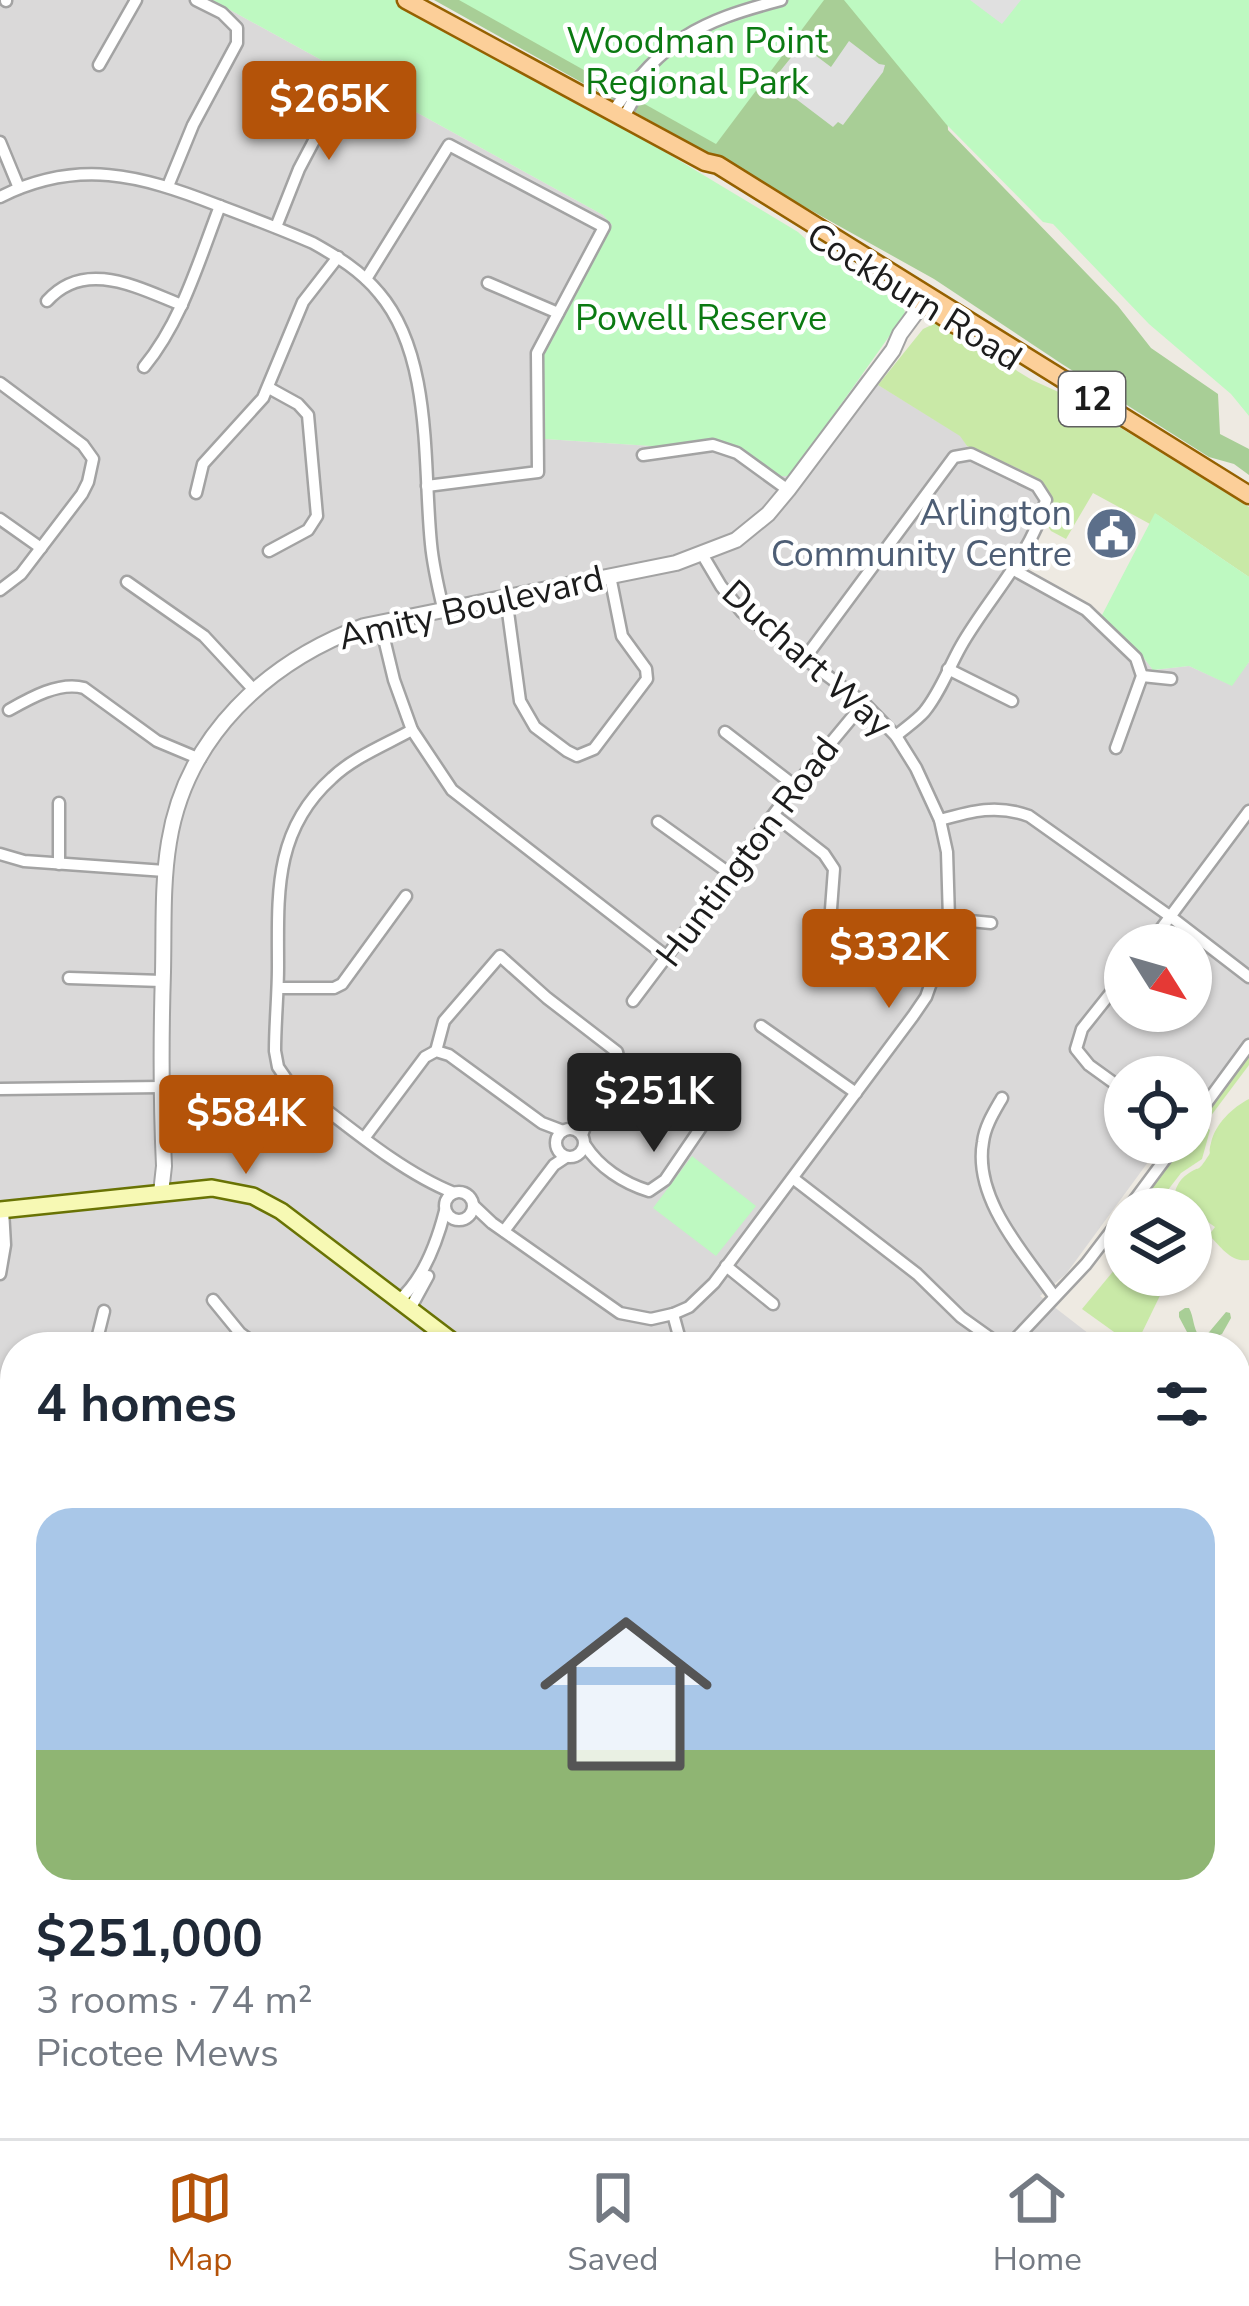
<!DOCTYPE html>
<meta charset="utf-8">
<style>
body{margin:0;font-family:"Nunito Sans",sans-serif;background:#f2f2f3;color:#1f2937;height:100vh;display:flex;flex-direction:column;font-size:45px;white-space:nowrap}
*{box-sizing:border-box;margin:0}
p{font-size:39px;color:#747a83}
.icon{flex:none;width:66px;height:66px;fill:none;stroke:currentColor;stroke-width:2;stroke-linecap:round;stroke-linejoin:round}
.map{position:relative;flex:1;overflow:hidden}
.sheet{position:absolute;left:0px;top:1332px;width:1251px;height:807px;display:flex;flex-direction:column;background:#fff;border-radius:48px 48px 0 0;box-shadow:0 3px 9px #0004}
.sheet>*{flex:none}
.needle{width:78px;rotate:127deg}
.controls{position:absolute;left:1104px;top:924px;display:grid;gap:24px}
.controls a{display:grid;place-items:center;width:108px;height:108px;border-radius:50%;background:#fff;box-shadow:0 3px 9px #0004;font-size:60px}
.price{position:absolute;translate:-50% -102px;padding:0 27px;border-radius:12px;background:#b45309;color:#fff;font-size:39px;line-height:78px;filter:drop-shadow(0 3px 6px #0008)}
.price::after{content:'';position:absolute;left:50%;top:72px;width:36px;height:27px;margin-left:-18px;background:inherit;clip-path:polygon(0 0,100% 0,50% 100%)}
.price.on{background:#222;color:#fff}
ul{padding:0;list-style:none}
li{display:grid;align-content:center;gap:24px;height:636px;padding:0 36px}
li+li{border-top:3px solid #e0e1e3}
li span{display:grid;place-items:center;height:372px;border-radius:36px;color:#555}
li>.icon{margin-inline-start:auto}
span .icon{width:216px;height:216px;fill:#fffc;stroke-width:1}
li b{font-size:51px}
h2{display:flex;justify-content:space-between;align-items:center;height:144px;padding:0 36px;font-size:51px}
.tab-bar{display:flex;justify-content:space-around;align-items:center;height:168px;border-top:3px solid #e0e1e3;background:#fff;font-size:33px;color:#747a83}
.tab-bar a{display:grid;justify-items:center;gap:6px}
.tab-bar .on{color:#b45309}
.map>svg:first-child{display:block}
</style>
<div class="map">
<svg width="1249" height="2138" viewBox="0 0 1249 2138">
<rect width="100%" height="100%" fill="#eeeae2"/>
<!-- residential -->
<g fill="#dad9d9" fill-rule="evenodd">
<path d="M0 0H212L603 215 613 225 541 356 545 439 666 447 712 440 741 449 777 476H790L862 375 961 436 967 446 1038 480 1048 490 1051 503 1023 561 1028 572 1078 599 1101 617 1140 653 1153 670 1189 666 1231 685 1249 662V1050L1191 1111V1077H1125V1143H1162L1066 1274 1040 1296 1106 1347H15V1763L0 1752ZM1125 945H1191V1011H1125Z"/>
<polygon points="1236,1599 1249,1606 1249,2138 537,2138 574,2126 588,2124 1236,2124"/>
<polygon points="0,1819 15,1831 15,2124 332,2124 341,2138 0,2138"/>
</g>
<!-- grass -->
<g fill="#c9e9a7">
<path d="M938 322 1032 380 1074 399 1249 507V577L1156 514 1150 524 1093 493 1066 539 1051 531 1043 519C1047 510 1054 501 1048 490 1040 474 985 455 967 446L960 436 878 385 923 329Z"/>
<polygon points="1249,1055 1249,1065 1204,1125 1210,1130 1202,1159 1181,1173 1161,1199 1149,1190 1184,1143 1191,1143 1191,1133"/>
<path d="M1249 1099V1260C1231 1263 1221 1247 1209 1235L1215 1227 1181 1203 1174 1209 1171 1206C1174 1193 1177 1180 1189 1173 1201 1165 1196 1173 1205 1161 1214 1148 1207 1157 1211 1143 1215 1124 1233 1107 1249 1099Z"/>
<polygon points="1125,1257 1125,1275 1170,1275 1135,1347 1082,1309"/>
<polygon points="1249,1364 1249,1598 1236,1589 1236,1380"/>
<polygon points="0,1752 15,1763 15,1813 12,1828 0,1819"/>
</g>
<!-- forest -->
<g fill="#a8ce96">
<polygon points="434,0 965,0 946,99 948,130 1118,306 1151,348 1218,394 1220,434 1249,449 1249,475 1234,464 1209,457 1062,364 934,279"/>
<path d="M1185 1308H1189C1194 1317 1193 1328 1199 1336L1205 1337 1226 1312 1230 1313 1231 1318 1222 1334 1215 1337 1211 1347H1195L1179 1317V1312Z"/>
</g>
<!-- park -->
<g fill="#bef9c1">
<path d="M212 0H396L582 102 798 232C828 262 867 278 903 301L905 314 790 476H777L741 449 713 440 666 447 545 439 541 356 612 225 603 215Z"/>
<polygon points="459,0 824,0 716,144"/>
<polygon points="844,0 1249,0 1249,416 1231,394 1149,324 1053,224 1043,222 946,124"/>
<polygon points="1155,513 1249,577 1249,662 1232,686 1189,666 1153,670 1140,653 1101,617"/>
<polygon points="692,1156 756,1206 716,1256 653,1208"/>
<polygon points="332,2124 588,2124 574,2126 537,2138 341,2138"/>
<polygon points="1015,2124 1163,2124 1182,2138 1034,2138"/>
</g>
<!-- parking -->
<g fill="#e0e0e0">
<polygon points="970,0 1021,0 1002,24"/>
<polygon points="849,41 879,64 885,65 883,72 843,125 838,122 833,127 779,86 783,81 777,75 797,50 803,54 807,49 831,67"/>
</g>
<g fill="none" stroke-linecap="round" stroke-linejoin="round">
<defs>
<g id="minor">
<polyline points="6,1 6,0"/>
<polyline points="99,65 136,0"/>
<path d="M613 111C665 39 697 22 781 0"/>
<polyline points="624,117 647,75"/>
<polyline points="0,142 19,188"/>
<polyline points="168,186 193,125 237,43 237,28 222,13 196,0"/>
<path d="M0 197C78 158 140 175 217 205 249 217 281 229 313 243 338 257 361 271 379 293 433 356 423 466 431 544 433 566 438 587 443 608"/>
<polyline points="276,227 299,169 345,82"/>
<polyline points="366,279 449,145 604,227 537,353 538,472 427,486"/>
<polyline points="488,283 558,313"/>
<path d="M47 301C85 258 138 288 182 305"/>
<path d="M144 367C182 321 199 260 220 206"/>
<polyline points="0,383 83,445 93,459 88,482 82,494 21,574 0,590"/>
<polyline points="269,388 298,404 308,415 317,516 308,530 269,551"/>
<polyline points="643,455 713,445 737,453 788,490"/>
<polyline points="196,493 203,464 263,398 303,302 338,257"/>
<polyline points="0,519 41,548"/>
<polyline points="1014,570 1086,610 1136,658 1142,676 1116,748"/>
<polyline points="127,582 204,636 254,690"/>
<polyline points="506,597 520,701 535,727 567,751 577,756 594,749 647,679 646,669 622,636 610,576"/>
<polyline points="380,622 394,680 412,730 452,790 667,957"/>
<path d="M805 658 954 457 971 454 1037 486 1046 500C1031 556 989 597 961 646 949 667 940 693 924 712 916 721 905 728 896 736"/>
<polyline points="948,669 1012,701"/>
<polyline points="1142,676 1171,679"/>
<path d="M9 710C30 698 60 681 84 688L157 741 200 759"/>
<path d="M412 730C385 745 354 757 332 778 273 831 278 895 278 967 278 995 275 1023 275 1051L278 1067 287 1080C338 1117 396 1170 454 1193"/>
<polyline points="725,732 795,786"/>
<polyline points="59,803 59,864"/>
<polyline points="774,815 824,854 834,869 829,936"/>
<path d="M940 820C972 811 997 804 1029 816L1171 917 1249 977"/>
<polyline points="658,822 729,873"/>
<polyline points="0,854 24,861 165,871"/>
<polyline points="949,919 991,923"/>
<polyline points="1149,945 1249,811"/>
<polyline points="1125,975 1082,1029 1076,1049 1089,1065 1125,1091"/>
<polyline points="69,978 162,981"/>
<polyline points="278,988 334,988 342,984 406,896"/>
<polyline points="633,1001 795,786 864,703"/>
<polyline points="761,1026 856,1093"/>
<polyline points="436,1051 444,1021 500,956 547,998 617,1052 620,1065 618,1071 590,1113 582,1135"/>
<polyline points="0,1089 162,1087"/>
<path d="M1002 1098C994 1112 985 1126 983 1142 973 1199 1024 1253 1054 1296"/>
<polyline points="1191,1124 1249,1045"/>
<circle cx="570" cy="1143" r="14"/>
<polyline points="365,1137 425,1057 436,1051 449,1055 542,1123 563,1131"/>
<path d="M585 1145C599 1167 623 1183 649 1191L665 1180 706 1120"/>
<polyline points="794,1179 917,1274 961,1317 1003,1347"/>
<circle cx="459" cy="1206" r="14"/>
<polyline points="474,1206 492,1223 620,1313 651,1319 673,1314 689,1307 714,1283 913,1016 926,997 942,952 949,919 947,852 940,820 916,768 896,736 864,703 742,612 721,586 702,554"/>
<polyline points="1128,1209 1177,1143"/>
<polyline points="504,1231 554,1165 566,1157"/>
<polyline points="726,1266 773,1304"/>
<polyline points="0,1274 5,1245 3,1210"/>
<polyline points="213,1300 240,1333 259,1347"/>
<path d="M398 1301C423 1280 437 1242 445 1211"/>
<polyline points="410,1309 428,1276"/>
<polyline points="673,1314 682,1347"/>
<polyline points="95,1347 104,1311"/>
<polyline points="1008,1347 1086,1264 1125,1213"/>
<polyline points="0,1451 15,1462"/>
<polyline points="0,1590 15,1601"/>
<polyline points="1236,1633 1245,1621"/>
<polyline points="1236,1671 1240,1675"/>
<polyline points="0,1706 1,1706"/>
<polyline points="1236,1791 1249,1801"/>
<polyline points="0,1832 15,1843"/>
<polyline points="0,2074 15,2055"/>
<polyline points="1236,2078 1249,2088"/>
<polyline points="322,2124 331,2138"/>
<path d="M611 2124C617 2134 629 2135 634 2124"/>
<polyline points="1001,2124 1019,2138"/>
<polyline points="201,2138 211,2124"/>
<polyline points="577,2138 596,2135 612,2126"/>
<polyline points="918,2138 927,2124"/>
</g>
<path id="tertiary" d="M161 1193 164 1166C161 1101 161 1036 163 972 164 929 162 884 169 842 186 736 267 662 364 626L676 563 736 540 768 514 788 490 893 350 900 334 926 299"/>
<g id="secondary">
<polyline points="0,1210 212,1188 253,1196 281,1211 460,1347"/>
<polyline points="1236,1935 1249,1945"/>
</g>
<g id="primary">
<polyline points="406,0 705,162 718,165 1249,495"/>
<polyline points="907,293 956,325"/>
</g>
</defs>
<!-- minor casing -->
<use href="#minor" stroke="#a3a3a3" stroke-width="15"/>
<!-- tertiary casing -->
<use href="#tertiary" stroke="#a3a3a3" stroke-width="18"/>
<!-- secondary casing -->
<use href="#secondary" stroke="#697304" stroke-width="20"/>
<!-- primary casing -->
<use href="#primary" stroke="#956100" stroke-width="21"/>
<!-- minor -->
<use href="#minor" stroke="#fff" stroke-width="10"/>
<!-- tertiary -->
<use href="#tertiary" stroke="#fff" stroke-width="14"/>
<!-- secondary -->
<use href="#secondary" stroke="#f7f9b4" stroke-width="15"/>
<!-- primary -->
<use href="#primary" stroke="#fccf99" stroke-width="16"/>
</g>
<!-- icons -->
<defs>
<symbol id="civic-disc" viewBox="-11 -11 22 22"><circle r="9.5" fill="#5c6f8a" stroke="#fff"/><path d="M-.6-6.5H3V-4.5H.6V-3L4-1V1h2V6H-6V1h2V-1L-.6-3ZM-1.2 2.5V6h2.4V2.5Z" fill="#fff"/></symbol>
</defs>
<g fill-rule="evenodd">
<use href="#civic-disc" x="1082" y="504" width="59" height="59"/>
</g>
<g text-anchor="middle" dominant-baseline="central" stroke-width="9" stroke-linejoin="round" paint-order="stroke">
<!-- shield labels -->
<rect fill="#fff" stroke="#606060" stroke-width="3" x="1059" y="372" width="66" height="54" rx="9"/>
<g font-size="33" font-weight="bold" fill="#1c1c1c">
<text x="1092" y="399">12</text>
</g>
<!-- park labels -->
<g font-size="36" fill="#0b7a12" stroke="#fff">
<text x="697" y="41">Woodman Point<tspan x="697" dy="41">Regional Park</tspan></text>
<text x="701" y="318">Powell Reserve</text>
</g>
<!-- street labels -->
<g font-size="36" fill="#1c1c1c" stroke="#fff">
<text transform="translate(914 297) rotate(32)">Cockburn Road</text>
<text transform="translate(471 608) rotate(-13)">Amity Boulevard</text>
<text transform="translate(807 659) rotate(42)">Duchart Way</text>
<text transform="translate(748 852) rotate(-53)">Huntington Road</text>
</g>
<!-- service labels -->
<g font-size="36" fill="#4e5e75" stroke="#fff" text-anchor="end">
<text x="1072" y="513">Arlington<tspan x="1072" dy="41">Community Centre</tspan></text>
</g>
</g>
</svg>
<div class="controls">
<a><svg class="needle" viewBox="-14 -14 28 28"><path d="M0-13l5 13h-10z" fill="#e53935"/><path d="M0 13l5-13h-10z" fill="#747a83"/></svg></a>
<a><svg class="icon" aria-label="locate" viewBox="0 0 24 24"><circle cx="12" cy="12" r="6"/><path d="M12 2v4M12 18v4M2 12h4M18 12h4"/></svg></a>
<a><svg class="icon" aria-label="layers" viewBox="0 0 24 24"><path d="M12 4l9 5-9 5-9-5zM3 14l9 5 9-5"/></svg></a>
</div>
<b class="price" style="left:329px;top:163px">$265K</b>
<b class="price" style="left:889px;top:1011px">$332K</b>
<b class="price on" style="left:654px;top:1155px">$251K</b>
<b class="price" style="left:246px;top:1177px">$584K</b>
<section class="sheet">
<h2>4 homes<svg class="icon" aria-label="filters" viewBox="0 0 24 24"><path d="M4 7h16M4 17h16"/><circle cx="9" cy="7" r="2"/><circle cx="15" cy="17" r="2"/></svg></h2>
<ul>
<li><span style="background:linear-gradient(#a9c7e8 65%,#8fb573 0)"><svg class="icon" aria-label="home" viewBox="0 0 24 24"><path d="M3 11l9-7 9 7M6 9v11h12V9"/></svg></span><div><b>$251,000</b><p>3 rooms · 74 m²</p><p>Picotee Mews</p></div></li>
</ul>
</section>
</div>
<nav class="tab-bar">
<a class="on"><svg class="icon" aria-label="map" viewBox="0 0 24 24"><path d="M3 6l6-2 6 2 6-2v14l-6 2-6-2-6 2zM9 4v14M15 6v14"/></svg>Map</a>
<a><svg class="icon" aria-label="saved" viewBox="0 0 24 24"><path d="M7 4h10v16l-5-4-5 4z"/></svg>Saved</a>
<a><svg class="icon" aria-label="home" viewBox="0 0 24 24"><path d="M3 11l9-7 9 7M6 9v11h12V9"/></svg>Home</a>
</nav>
